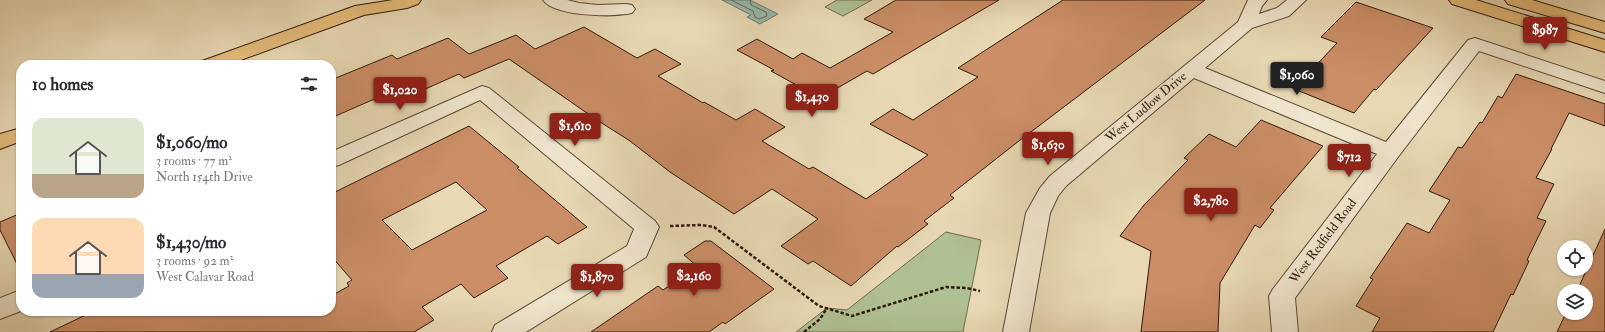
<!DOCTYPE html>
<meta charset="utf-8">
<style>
body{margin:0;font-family:"IM FELL Double Pica",serif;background:#f7f7f7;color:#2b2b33;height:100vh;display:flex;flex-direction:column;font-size:15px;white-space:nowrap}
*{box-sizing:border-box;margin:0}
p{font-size:13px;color:#7c7c81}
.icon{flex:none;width:22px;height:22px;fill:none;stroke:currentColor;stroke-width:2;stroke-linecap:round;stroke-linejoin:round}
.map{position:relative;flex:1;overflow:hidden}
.drawer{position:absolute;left:16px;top:60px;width:320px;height:256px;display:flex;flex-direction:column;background:#fff;border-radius:16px;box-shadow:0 1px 3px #0004}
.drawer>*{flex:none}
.tools{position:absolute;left:1557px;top:240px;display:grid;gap:8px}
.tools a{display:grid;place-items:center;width:36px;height:36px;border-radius:50%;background:#fff;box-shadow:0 1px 3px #0004;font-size:20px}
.price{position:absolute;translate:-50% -34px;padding:0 9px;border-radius:4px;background:#8f2418;color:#fff;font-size:13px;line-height:26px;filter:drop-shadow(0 1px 2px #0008)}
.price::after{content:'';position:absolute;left:50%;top:24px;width:12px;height:9px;margin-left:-6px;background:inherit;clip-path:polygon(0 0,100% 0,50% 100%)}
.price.on{background:#222;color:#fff}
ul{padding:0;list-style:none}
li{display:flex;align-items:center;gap:12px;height:100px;padding:0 16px}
li span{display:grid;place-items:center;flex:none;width:112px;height:80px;border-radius:12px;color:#555}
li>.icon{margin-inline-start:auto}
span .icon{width:48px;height:48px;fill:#fffc;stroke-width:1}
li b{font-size:17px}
h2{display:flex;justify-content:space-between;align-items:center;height:48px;padding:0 16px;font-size:17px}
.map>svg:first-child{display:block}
</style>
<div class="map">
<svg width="1605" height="332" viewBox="0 0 1605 332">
<rect width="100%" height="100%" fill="#e8d9b4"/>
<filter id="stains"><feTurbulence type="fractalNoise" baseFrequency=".005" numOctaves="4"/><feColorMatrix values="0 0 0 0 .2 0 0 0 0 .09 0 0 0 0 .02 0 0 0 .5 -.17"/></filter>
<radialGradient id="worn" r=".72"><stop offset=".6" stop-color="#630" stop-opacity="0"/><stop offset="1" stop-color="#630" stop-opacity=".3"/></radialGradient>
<!-- green -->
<g fill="#afc092" stroke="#6e6c4e">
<polygon points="837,0 872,0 843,16 825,7"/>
<polygon points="946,232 981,240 963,332 796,332 827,308 847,310"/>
</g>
<!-- water -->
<polygon fill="#97baad" stroke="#6d7a6c" points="722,0 750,0 778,14 760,24 747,17 751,15"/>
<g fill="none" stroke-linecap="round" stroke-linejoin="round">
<!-- shore -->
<polyline stroke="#626a5c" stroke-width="1" points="731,0 753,11 755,17 759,19 767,16 766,12 751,5 750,0"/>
</g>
<!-- building -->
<g fill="#cb8e67" stroke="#2e190b" fill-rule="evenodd">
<polygon points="896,0 999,0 873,74 867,71 820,98 771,71 774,70 737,50 757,39 793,59 802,53 830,68 893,32 864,19"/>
<polygon points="1063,0 1205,0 1015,144 950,195 954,198 924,221 928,224 898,247 897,246 851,286 813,261 808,264 781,246 818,219 772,189 734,214 670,172 630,141 597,120 509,59 464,78 459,74 405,98 395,90 331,118 331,80 392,55 397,59 448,38 469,54 516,35 535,49 584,27 637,58 655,49 681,64 658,76 703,103 704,102 736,120 755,109 785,127 762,141 809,169 813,167 866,199 928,155 870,124 893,109 913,120 978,77 958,68"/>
<polygon points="1356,2 1433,28 1376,90 1374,89 1354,113 1294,89 1337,43 1321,37"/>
<polygon points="1516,74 1605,104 1605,126 1569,113 1551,149 1552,149 1536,178 1554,184 1537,218 1546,221 1527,260 1529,261 1513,295 1511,294 1493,332 1372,332 1380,318 1356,306 1373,279 1370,278 1407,223 1429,233 1450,200 1429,191 1458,147 1462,148 1480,122 1482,123 1498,96 1502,98"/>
<polygon points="1261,120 1323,146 1270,208 1274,210 1260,228 1255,225 1220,283 1218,332 1141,332 1151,251 1120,236 1144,205 1188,160 1184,158 1209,134 1236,147"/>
<path d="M469 126 519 167 517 168 587 227 558 244 547 236 496 266 508 278 474 298 461 284 422 307 434 320 414 332H50L94 311H331V296L349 286 347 283 352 280 331 256V194ZM456 182 487 210 412 250 382 220Z"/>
<polygon points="21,213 21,272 0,230 0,222"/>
<polygon points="1605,229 1605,332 1557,332 1566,313 1586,313 1586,291 1577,291"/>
<polygon points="705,241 711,241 774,289 725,324 723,322 709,332 591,332 658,286 663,290 698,267 684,255"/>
</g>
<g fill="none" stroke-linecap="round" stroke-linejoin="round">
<defs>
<g id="minor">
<path d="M543 0H567L579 3 598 5 626 4 632 5 635 9 632 13C614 17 555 17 543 0Z"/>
<polygon points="1248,0 1267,0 1262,6 1259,14 1277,8 1287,0 1306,0 1289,16 1252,28 1205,68 1386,142 1468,40 1475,38 1605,81 1605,93 1479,51 1398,157 1295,298 1298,332 1272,332 1269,296 1273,289 1377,154 1194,78 1066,186 1058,196 1050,213 1029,332 1003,332 1026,213 1040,188 1050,176 1238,22"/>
<polygon points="482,86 489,88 655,221 659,227 646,257 526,332 492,332 495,325 627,246 634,229 480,100 339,165 331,167 331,152"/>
<polygon points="21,290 21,311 0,319 0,298"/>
</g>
<g id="major">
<polygon points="393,0 421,0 418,4 407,8 364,15 227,65 199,65 202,61 355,6"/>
<polygon points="1449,0 1476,0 1605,40 1605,52 1452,4"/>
<polygon points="1505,0 1532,0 1605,22 1605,33 1508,4"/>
<polygon points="21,128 21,141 0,149 0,134"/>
</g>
</defs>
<!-- minor casing -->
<use href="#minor" stroke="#5c4935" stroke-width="2"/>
<!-- major casing -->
<use href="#major" stroke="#2e190b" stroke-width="2"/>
<!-- path -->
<g stroke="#2e190b" stroke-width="2.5" stroke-dasharray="3.5 2" stroke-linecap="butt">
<polyline points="670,226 701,225 714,227 819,306 852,316 946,287 967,288 980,291"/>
<polyline points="804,332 820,319 827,308"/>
</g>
<!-- minor -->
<use href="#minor" fill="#f0e6ce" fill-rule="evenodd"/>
<!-- major -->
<use href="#major" fill="#e4bc7a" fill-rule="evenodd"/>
</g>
<g text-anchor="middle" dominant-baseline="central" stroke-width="3.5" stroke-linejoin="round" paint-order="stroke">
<!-- street labels -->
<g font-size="13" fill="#2e190b" stroke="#f0e6ce">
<text transform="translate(1146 107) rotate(-40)">West Ludlow Drive</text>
<text transform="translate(1323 241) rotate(-53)">West Redfield Road</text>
</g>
</g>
<rect width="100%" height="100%" filter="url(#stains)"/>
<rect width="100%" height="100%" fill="url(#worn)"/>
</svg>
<div class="tools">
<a><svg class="icon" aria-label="locate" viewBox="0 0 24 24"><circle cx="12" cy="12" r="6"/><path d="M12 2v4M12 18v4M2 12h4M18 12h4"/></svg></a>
<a><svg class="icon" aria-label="layers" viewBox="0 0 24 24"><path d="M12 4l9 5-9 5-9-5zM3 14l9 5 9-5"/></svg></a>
</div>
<b class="price" style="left:1545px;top:51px">$987</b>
<b class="price on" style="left:1297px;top:96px">$1,060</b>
<b class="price" style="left:400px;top:111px">$1,020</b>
<b class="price" style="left:812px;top:118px">$1,430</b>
<b class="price" style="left:575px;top:147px">$1,610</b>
<b class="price" style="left:1048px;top:166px">$1,630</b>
<b class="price" style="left:1349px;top:178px">$712</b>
<b class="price" style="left:1211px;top:222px">$2,780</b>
<b class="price" style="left:694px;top:297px">$2,160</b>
<b class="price" style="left:597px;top:298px">$1,870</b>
<section class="drawer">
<h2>10 homes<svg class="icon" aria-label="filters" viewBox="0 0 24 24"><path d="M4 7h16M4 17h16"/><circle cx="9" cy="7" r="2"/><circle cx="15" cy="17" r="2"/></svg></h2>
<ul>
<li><span style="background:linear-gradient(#dfe7d0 70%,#b9a48a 0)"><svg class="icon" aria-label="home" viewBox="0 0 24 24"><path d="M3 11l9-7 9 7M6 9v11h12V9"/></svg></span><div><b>$1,060/mo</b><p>3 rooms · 77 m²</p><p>North 154th Drive</p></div></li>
<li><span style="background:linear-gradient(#ffd9b3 70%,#9aa5b1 0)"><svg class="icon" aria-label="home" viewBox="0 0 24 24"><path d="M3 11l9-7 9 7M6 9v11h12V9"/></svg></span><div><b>$1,430/mo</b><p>3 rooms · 92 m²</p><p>West Calavar Road</p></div></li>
</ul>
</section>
</div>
